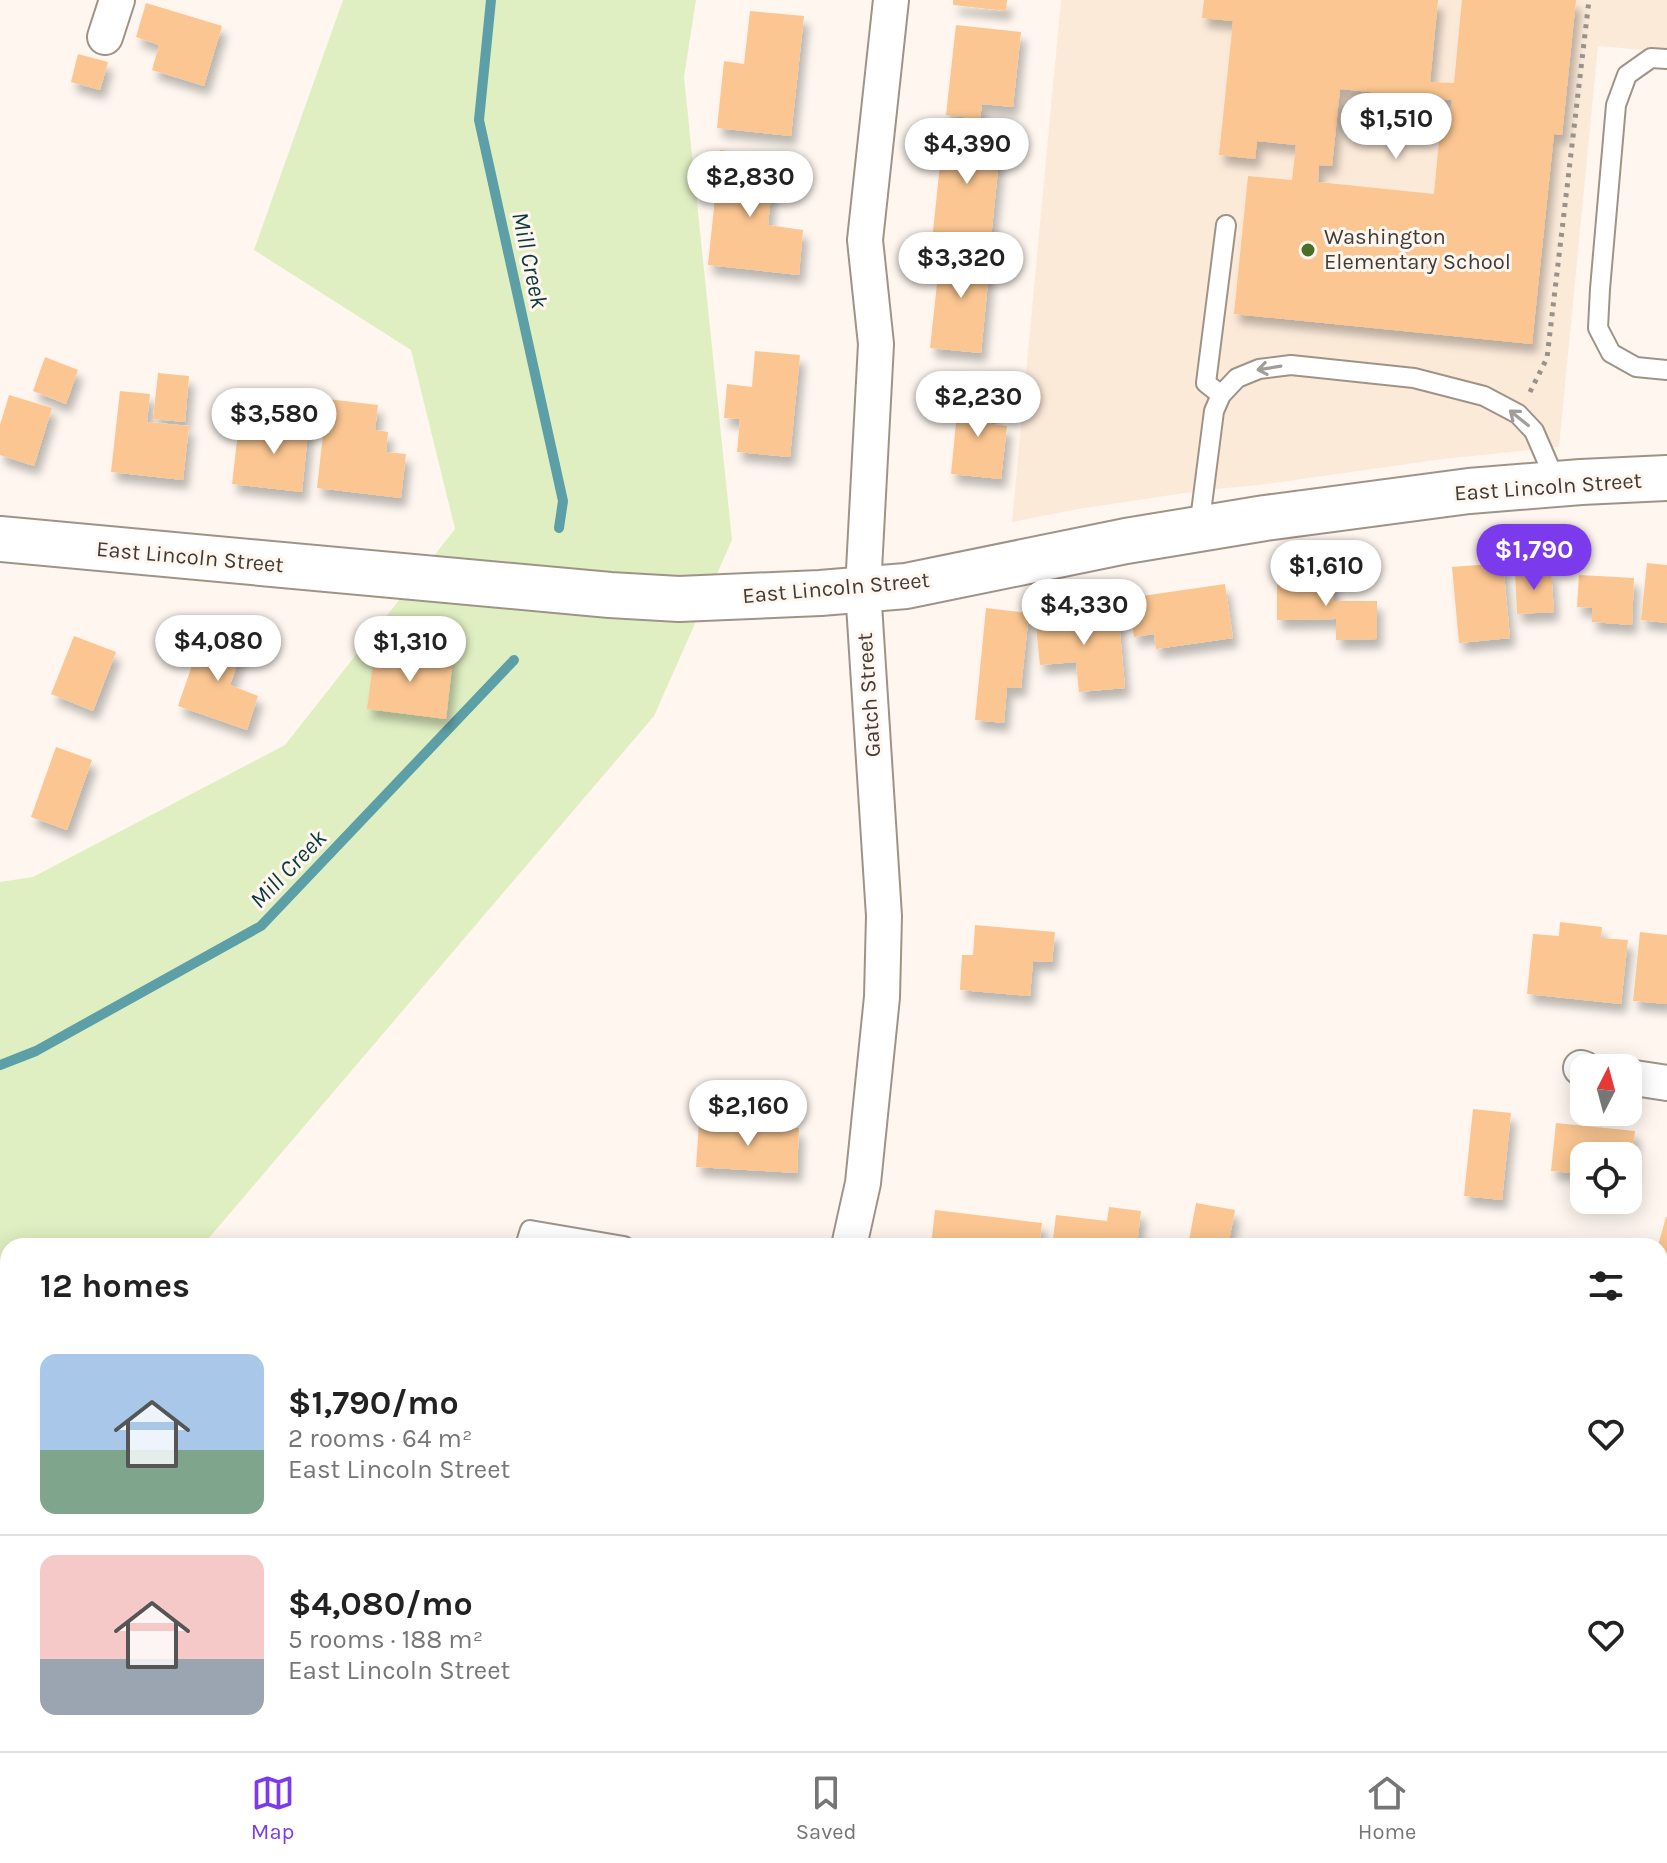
<!DOCTYPE html>
<meta charset="utf-8">
<style>
body{margin:0;font-family:Karla,sans-serif;background:#f2f2f2;color:#222;height:100vh;display:flex;flex-direction:column;font-size:30px;white-space:nowrap}
*{box-sizing:border-box;margin:0}
p{font-size:26px;color:#767676}
.icon{flex:none;width:44px;height:44px;fill:none;stroke:currentColor;stroke-width:2;stroke-linecap:round;stroke-linejoin:round}
.map{position:relative;flex:1;overflow:hidden}
.sheet{position:absolute;left:0px;top:1238px;width:1668px;height:514px;display:flex;flex-direction:column;background:#fff;border-radius:24px 24px 0 0;box-shadow:0 4px 20px #0003}
.sheet>*{flex:none}
.needle{width:52px;rotate:6deg}
.fabs{position:absolute;left:1570px;top:1054px;display:grid;gap:16px}
.fabs a{display:grid;place-items:center;width:72px;height:72px;border-radius:16px;background:#fff;box-shadow:0 4px 20px #0003;font-size:40px}
.price{position:absolute;translate:-50% -68px;padding:0 18px;border-radius:28px;background:#fff;color:#222;font-size:26px;line-height:52px;filter:drop-shadow(0 2px 4px #0008)}
.price::after{content:'';position:absolute;left:50%;top:48px;width:24px;height:18px;margin-left:-12px;background:inherit;clip-path:polygon(0 0,100% 0,50% 100%)}
.price.current{background:#7c3aed;color:#fff}
ul{padding:0;list-style:none}
li{display:flex;align-items:center;gap:24px;height:200px;padding:0 40px}
li+li{border-top:2px solid #e0e0e0}
li span{display:grid;place-items:center;flex:none;width:224px;height:160px;border-radius:16px;color:#555}
li>.icon{margin-inline-start:auto}
span .icon{width:96px;height:96px;fill:#fffc;stroke-width:1}
li b{font-size:34px}
h2{display:flex;justify-content:space-between;align-items:center;height:96px;padding:0 40px;font-size:34px}
.tab-bar{display:flex;justify-content:space-around;align-items:center;height:112px;border-top:2px solid #e0e0e0;background:#fff;font-size:22px;color:#767676}
.tab-bar a{display:grid;justify-items:center;gap:4px}
.tab-bar .current{color:#7c3aed}
.map>svg:first-child{display:block}
</style>
<div class="map">
<svg width="1667" height="1751" viewBox="0 0 1667 1751">
<defs>
<filter id="shadow"><feDropShadow dx="5" dy="9" stdDeviation="4" flood-color="#0004"/></filter>
</defs>
<rect width="100%" height="100%" fill="#fef6ef"/>
<!-- education -->
<polygon fill="#fcead9" points="1061,0 1667,0 1667,52 1598,46 1559,447 1443,459 1259,485 1205,490 1078,509 1012,522"/>
<!-- green -->
<polygon fill="#e0efc2" points="343,0 696,0 684,77 732,540 654,716 202,1246 8,1246 8,1335 0,1338 0,882 33,877 285,745 455,529 411,350 254,250"/>
<g fill="none" stroke-linecap="round" stroke-linejoin="round">
<!-- stream -->
<g stroke="#5d9fa6" stroke-width="10">
<polyline points="491,0 479,120 563,501 559,528"/>
<polyline points="0,1065 36,1051 261,926 514,660"/>
</g>
</g>
<!-- building -->
<g fill="#fbc691" fill-rule="evenodd" filter="url(#shadow)">
<polygon points="953,0 1007,0 1006,11 953,5"/>
<path d="M1204 0H1438L1430 82 1454 83 1462 0H1576L1562 135 1554 134 1532 344 1234 314 1248 176 1292 180 1296 145 1257 141 1255 159 1219 155 1233 21 1202 18ZM1340 89 1452 100 1450 122 1441 121 1434 194 1318 182 1319 165 1332 166Z"/>
<polygon points="146,3 222,26 204,86 152,70 159,45 136,37"/>
<polygon points="750,11 804,16 791,136 717,128 724,61 744,64"/>
<polygon points="956,25 1021,32 1013,107 982,104 980,119 946,115"/>
<polygon points="78,54 108,62 100,90 71,82"/>
<polygon points="943,135 1001,141 991,238 933,232"/>
<polygon points="720,150 775,157 768,225 803,230 799,275 708,265"/>
<polygon points="941,247 991,252 981,353 930,348"/>
<polygon points="755,351 800,355 790,457 737,452 740,419 724,418 727,384 752,387"/>
<polygon points="45,357 78,370 66,404 33,391"/>
<polygon points="158,373 189,376 185,422 153,419"/>
<polygon points="120,391 150,394 147,422 189,426 183,480 111,472"/>
<polygon points="959,393 994,396 991,424 1007,426 1001,479 951,474"/>
<polygon points="9,395 52,408 34,466 0,455 0,425"/>
<polygon points="327,399 378,405 375,430 388,432 386,452 406,454 401,498 317,488"/>
<polygon points="287,410 310,412 302,492 232,484 238,432 284,436"/>
<polygon points="1503,563 1510,638 1459,643 1452,567"/>
<polygon points="1647,563 1667,565 1667,623 1641,620"/>
<polygon points="1551,570 1554,612 1517,614 1515,572"/>
<polygon points="1579,575 1634,578 1632,625 1592,622 1592,608 1577,607"/>
<polygon points="1334,578 1334,601 1377,601 1377,639 1336,640 1336,619 1277,620 1277,579"/>
<polygon points="1225,584 1233,638 1156,649 1154,634 1134,637 1128,598"/>
<polygon points="986,608 1029,613 1021,688 1007,687 1004,723 975,720"/>
<polygon points="1118,610 1125,688 1079,692 1076,662 1040,665 1035,617"/>
<polygon points="204,631 244,645 230,685 258,696 247,730 178,706"/>
<polygon points="74,636 116,652 93,711 51,694"/>
<polygon points="375,648 453,658 446,719 367,709"/>
<polygon points="56,747 92,760 67,830 31,817"/>
<polygon points="1560,922 1602,927 1601,938 1628,940 1621,1004 1527,994 1533,934 1559,936"/>
<polygon points="975,925 1055,932 1052,962 1033,961 1030,996 960,990 962,955 973,955"/>
<polygon points="1640,932 1667,935 1667,1004 1633,1001"/>
<polygon points="1473,1109 1511,1113 1502,1200 1464,1196"/>
<polygon points="699,1122 799,1128 797,1173 696,1167"/>
<polygon points="1556,1123 1635,1131 1630,1177 1628,1177 1628,1156 1584,1156 1584,1174 1551,1171"/>
<polygon points="1196,1203 1235,1210 1228,1246 1188,1246"/>
<polygon points="1109,1207 1141,1211 1137,1246 1052,1246 1056,1215 1107,1221"/>
<polygon points="935,1210 1042,1223 1039,1246 931,1246"/>
<polygon points="1666,1217 1667,1217 1667,1299 1660,1297 1660,1246 1658,1246"/>
<polygon points="1663,1493 1667,1494 1667,1614 1660,1613 1660,1515"/>
<polygon points="1059,1744 1133,1744 1132,1747 1142,1750 1057,1751"/>
<polygon points="1177,1744 1248,1744 1284,1749 1284,1751 1176,1751"/>
<polygon points="1378,1745 1416,1749 1416,1751 1378,1751"/>
</g>
<g fill="none" stroke-linecap="round" stroke-linejoin="round">
<defs>
<g id="service">
<polyline points="1667,59 1651,58 1627,75 1616,105 1600,289 1598,328 1611,353 1636,367 1667,370"/>
<polyline points="1221,395 1206,383 1226,225"/>
<polyline points="1199,528 1214,411 1221,395 1237,378 1259,369 1291,365 1414,378 1484,396 1518,414 1534,431 1557,484"/>
<polyline points="525,1246 530,1230 624,1246"/>
</g>
<g id="minor">
<polyline points="105,37 117,0"/>
<polyline points="1581,1068 1584,1069"/>
<polyline points="1628,1077 1667,1083"/>
<polyline points="849,1246 863,1183 882,997 884,916 863,589 876,344 865,240 891,0"/>
<polyline points="1660,1426 1667,1427"/>
<polyline points="814,1744 832,1751"/>
<polyline points="694,1751 698,1744"/>
</g>
<polyline id="tertiary" points="0,539 610,595 679,599 820,593 906,586 1126,541 1265,518 1469,491 1581,482 1667,478"/>
</defs>
<!-- service casing -->
<use href="#service" stroke="#9f9387" stroke-width="22"/>
<!-- minor casing -->
<use href="#minor" stroke="#9f9387" stroke-width="38"/>
<!-- tertiary casing -->
<use href="#tertiary" stroke="#9f9387" stroke-width="48"/>
<!-- path -->
<polyline stroke="#98928c" stroke-width="5" stroke-dasharray="4 6" stroke-linecap="butt" points="1530,392 1547,358 1589,0"/>
<!-- service -->
<use href="#service" stroke="#fff" stroke-width="18"/>
<!-- minor -->
<use href="#minor" stroke="#fff" stroke-width="34"/>
<!-- tertiary -->
<use href="#tertiary" stroke="#fff" stroke-width="44"/>
</g>
<!-- one-way arrows -->
<defs><path id="oneway-shaft" d="M-6 0H5M1.5-3L5.5 0L1.5 3" fill="none" stroke-width="1.6" stroke-linecap="round" stroke-linejoin="round" transform="scale(2)"/></defs>
<g stroke="#a09d9a">
<use href="#oneway-shaft" transform="translate(1269 368) rotate(171)"/>
<use href="#oneway-shaft" transform="translate(1519 418) rotate(-141)"/>
</g>
<!-- markers -->
<circle fill="#4a6e27" stroke="#fef6ef" stroke-width="3" cx="1308" cy="250" r="8"/>
<g text-anchor="middle" dominant-baseline="central" stroke-width="6" stroke-linejoin="round" paint-order="stroke">
<!-- poi labels -->
<g font-size="22" fill="#403b36" stroke="#fef6ef" text-anchor="start">
<text x="1324" y="237">Washington<tspan x="1324" dy="25">Elementary School</tspan></text>
</g>
<!-- street labels -->
<g font-size="22" fill="#403b36" stroke="#fef6ef">
<text transform="translate(1548 487) rotate(-4)">East Lincoln Street</text>
<text transform="translate(190 557) rotate(5)">East Lincoln Street</text>
<text transform="translate(836 588) rotate(-5)">East Lincoln Street</text>
<text transform="translate(869 695) rotate(-94)">Gatch Street</text>
</g>
<!-- water labels -->
<g font-size="24" font-style="italic" fill="#08383d" stroke="#fef6ef">
<text transform="translate(530 260) rotate(78)">Mill Creek</text>
<text transform="translate(288 869) rotate(-46)">Mill Creek</text>
</g>
</g>
</svg>
<div class="fabs">
<a><svg class="needle" viewBox="-14 -14 28 28"><path d="M0-13l5 13h-10z" fill="#e53935"/><path d="M0 13l5-13h-10z" fill="#767676"/></svg></a>
<a><svg class="icon" aria-label="locate" viewBox="0 0 24 24"><circle cx="12" cy="12" r="6"/><path d="M12 2v4M12 18v4M2 12h4M18 12h4"/></svg></a>
</div>
<b class="price" style="left:1396px;top:161px">$1,510</b>
<b class="price" style="left:967px;top:186px">$4,390</b>
<b class="price" style="left:750px;top:219px">$2,830</b>
<b class="price" style="left:961px;top:300px">$3,320</b>
<b class="price" style="left:978px;top:439px">$2,230</b>
<b class="price" style="left:274px;top:456px">$3,580</b>
<b class="price current" style="left:1534px;top:592px">$1,790</b>
<b class="price" style="left:1326px;top:608px">$1,610</b>
<b class="price" style="left:1084px;top:647px">$4,330</b>
<b class="price" style="left:218px;top:683px">$4,080</b>
<b class="price" style="left:410px;top:684px">$1,310</b>
<b class="price" style="left:748px;top:1148px">$2,160</b>
<section class="sheet">
<h2>12 homes<svg class="icon" aria-label="filters" viewBox="0 0 24 24"><path d="M4 7h16M4 17h16"/><circle cx="9" cy="7" r="2"/><circle cx="15" cy="17" r="2"/></svg></h2>
<ul>
<li><span style="background:linear-gradient(#a9c7e8 60%,#7fa58c 0)"><svg class="icon" aria-label="home" viewBox="0 0 24 24"><path d="M3 11l9-7 9 7M6 9v11h12V9"/></svg></span><div><b>$1,790/mo</b><p>2 rooms · 64 m²</p><p>East Lincoln Street</p></div><svg class="icon" aria-label="heart" viewBox="0 0 24 24"><path d="M12 20l-8-8c-3-5 5-10 8-4 3-6 11-1 8 4z"/></svg></li>
<li><span style="background:linear-gradient(#f6c9c9 65%,#9aa5b1 0)"><svg class="icon" aria-label="home" viewBox="0 0 24 24"><path d="M3 11l9-7 9 7M6 9v11h12V9"/></svg></span><div><b>$4,080/mo</b><p>5 rooms · 188 m²</p><p>East Lincoln Street</p></div><svg class="icon" aria-label="heart" viewBox="0 0 24 24"><path d="M12 20l-8-8c-3-5 5-10 8-4 3-6 11-1 8 4z"/></svg></li>
</ul>
</section>
</div>
<nav class="tab-bar">
<a class="current"><svg class="icon" aria-label="map" viewBox="0 0 24 24"><path d="M3 6l6-2 6 2 6-2v14l-6 2-6-2-6 2zM9 4v14M15 6v14"/></svg>Map</a>
<a><svg class="icon" aria-label="saved" viewBox="0 0 24 24"><path d="M7 4h10v16l-5-4-5 4z"/></svg>Saved</a>
<a><svg class="icon" aria-label="home" viewBox="0 0 24 24"><path d="M3 11l9-7 9 7M6 9v11h12V9"/></svg>Home</a>
</nav>
